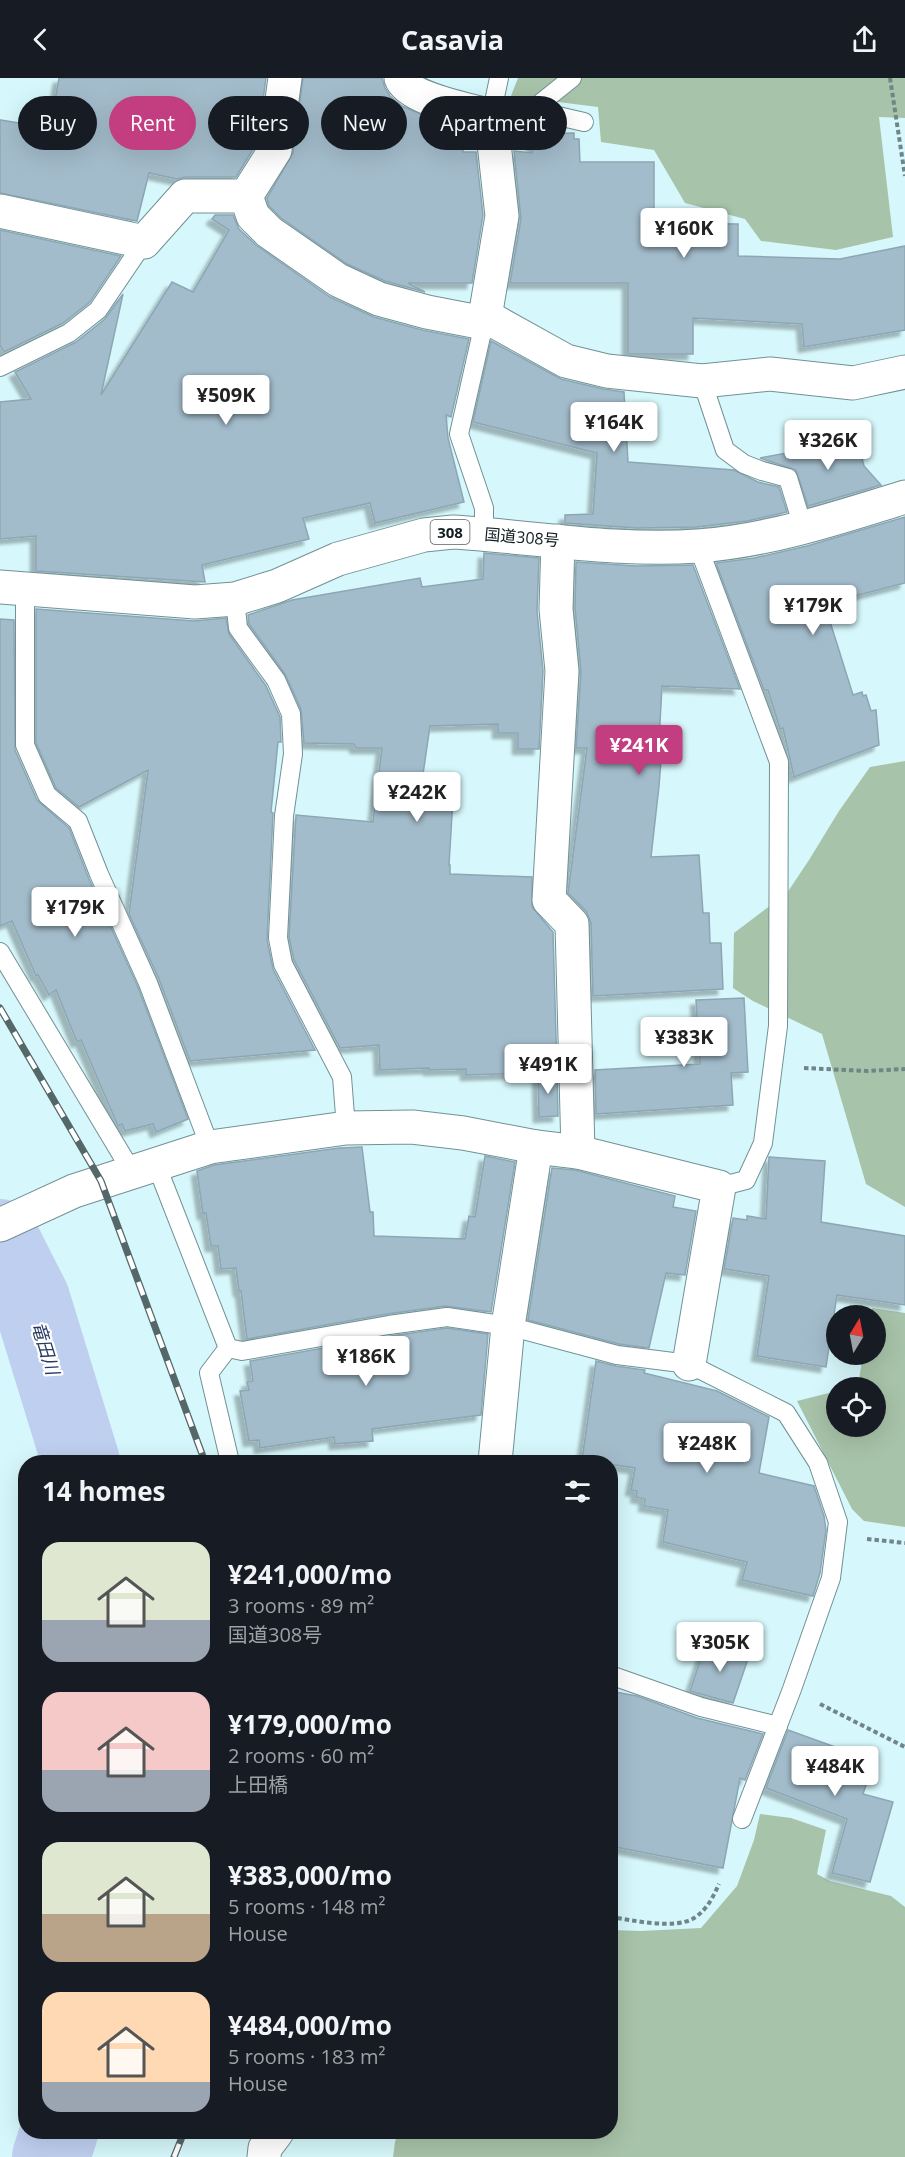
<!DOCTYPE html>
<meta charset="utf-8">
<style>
body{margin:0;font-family:"Open Sans","Noto Sans JP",sans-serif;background:#242831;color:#f1f3f6;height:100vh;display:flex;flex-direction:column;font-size:22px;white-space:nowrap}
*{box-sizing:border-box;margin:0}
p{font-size:20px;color:#9ea1a6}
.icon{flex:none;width:33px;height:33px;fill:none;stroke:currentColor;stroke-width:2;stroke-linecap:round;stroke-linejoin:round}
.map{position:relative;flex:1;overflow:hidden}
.drawer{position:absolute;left:18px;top:1377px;width:600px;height:684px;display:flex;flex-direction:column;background:#171b24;border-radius:24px;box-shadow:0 6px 24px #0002}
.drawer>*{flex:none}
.hud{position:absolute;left:18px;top:18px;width:600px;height:54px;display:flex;gap:12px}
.needle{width:39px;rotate:10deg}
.tools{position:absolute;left:826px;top:1227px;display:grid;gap:12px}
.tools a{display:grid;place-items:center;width:60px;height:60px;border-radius:50%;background:#171b24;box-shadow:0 6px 24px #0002;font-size:30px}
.price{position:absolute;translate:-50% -51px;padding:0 14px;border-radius:6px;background:#fff;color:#222;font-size:20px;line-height:39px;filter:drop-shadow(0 2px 3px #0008)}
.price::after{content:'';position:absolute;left:50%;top:36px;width:18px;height:14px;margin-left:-9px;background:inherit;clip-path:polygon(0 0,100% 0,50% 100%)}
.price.on{background:#c23e81;color:#fff}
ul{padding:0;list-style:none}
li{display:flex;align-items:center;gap:18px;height:150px;padding:0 24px}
li span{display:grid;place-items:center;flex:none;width:168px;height:120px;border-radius:18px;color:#555}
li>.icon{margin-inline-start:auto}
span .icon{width:72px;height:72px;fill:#fffc;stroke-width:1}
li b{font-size:26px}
h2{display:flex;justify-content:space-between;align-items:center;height:72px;padding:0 24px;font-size:26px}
.pill{padding:0 21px;border-radius:27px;background:#171b24;box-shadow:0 6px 24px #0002;font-size:21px;line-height:54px}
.pill.on{background:#c23e81;color:#fff}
header{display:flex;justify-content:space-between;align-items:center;height:78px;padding:0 24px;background:#171b24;font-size:27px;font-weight:700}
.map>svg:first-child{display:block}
</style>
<header><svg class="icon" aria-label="back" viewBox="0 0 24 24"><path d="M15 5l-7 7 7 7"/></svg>Casavia<svg class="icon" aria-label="share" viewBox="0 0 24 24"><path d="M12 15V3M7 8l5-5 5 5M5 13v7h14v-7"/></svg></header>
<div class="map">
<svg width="905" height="2079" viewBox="0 0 905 2079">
<defs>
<filter id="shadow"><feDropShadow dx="-5.5" dy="5.5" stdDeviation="1.5" flood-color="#0004"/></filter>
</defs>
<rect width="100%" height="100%" fill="#d6f7fb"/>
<!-- forest -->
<g fill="#a7c3a9">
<polygon points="518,0 905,0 905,40 879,39 893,159 836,172 761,163 745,141 685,125 654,72 601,64 598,29 511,18"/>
<polygon points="905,683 905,1129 866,1106 822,956 753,923 733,910 734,855 787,815 809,782 839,733 870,689"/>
<polygon points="872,1230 905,1235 905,1449 864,1443 852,1431 797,1323 837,1313 837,1348 876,1348 876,1310 849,1309 858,1307 863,1277 876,1276 876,1238 871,1237"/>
<polygon points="760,1736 791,1740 826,1752 817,1796 830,1803 891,1818 905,1829 905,2079 393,2079 395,2064 398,2054 610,2054 611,1852 641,1853 701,1850 737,1808 754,1762"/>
</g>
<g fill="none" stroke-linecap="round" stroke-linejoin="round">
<!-- river -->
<g stroke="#bfcfef" stroke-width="78">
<polyline points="0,1160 31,1221 81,1384"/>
<polyline points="51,2079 59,2054"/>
</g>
</g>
<!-- building -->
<g fill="#a3bccb" stroke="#8da6b4" stroke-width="1.5" filter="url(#shadow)">
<polygon points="59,0 266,0 257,65 236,99 185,99 177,101 149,95 137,143 0,115 0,42 50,50"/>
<polygon points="303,0 382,0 385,10 390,18 402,28 464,54 463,74 476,74 483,137 472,205 408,205 425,214 385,203 347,186 281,140 269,128 267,120 293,75"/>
<polygon points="574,55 574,61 579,61 580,84 654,84 654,145 738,146 738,178 840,181 905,168 905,252 804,269 802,246 693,240 693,276 628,276 628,205 510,205 521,141 514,73 532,75 532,56"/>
<polygon points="215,137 233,137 239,151 256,167 330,219 374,239 422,252 469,261 451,339 446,337 448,360 464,424 375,445 370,425 303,440 309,461 202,487 205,504 36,493 36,458 0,461 0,324 31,321 15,294 76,264 105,241 123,216 101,317 172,204 193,214 229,152 212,141"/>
<polygon points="0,152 121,178 90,224 63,245 4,274 0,267"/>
<polygon points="491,263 561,301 603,311 624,314 628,384 734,392 758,404 779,409 787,434 747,443 697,449 637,450 565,445 565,437 593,436 597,375 473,344"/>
<polygon points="857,362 864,388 881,407 808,428 796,392 760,380"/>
<polygon points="905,439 905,505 839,522 842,530 827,534 853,617 862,614 863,618 866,617 871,633 876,632 879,667 794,699 783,650 780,651 768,612 764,612 716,485 754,480 807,468"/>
<polygon points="484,475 539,480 537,533 543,593 539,671 518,671 518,655 498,655 498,646 430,648 420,717 453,720 449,787 450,787 450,796 532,799 532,829 553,854 557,994 466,997 466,991 429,992 429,990 380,992 379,967 340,970 294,882 289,859 296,737 373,744 382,670 356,670 354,666 304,665 301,631 285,596 249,546 248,537 292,522 420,500 422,509 483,501"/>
<polygon points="576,484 636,488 693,487 740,611 662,608 658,681 661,682 659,708 651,779 699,777 703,835 709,835 710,865 721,865 723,911 593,918 591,845 586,833 568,815 587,670 576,670 581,594 575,530"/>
<polygon points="36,531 194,543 226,540 229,556 266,608 280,639 281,664 278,664 271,734 273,735 267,862 273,891 315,972 190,983 159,901 129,836 148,692 79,729 56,710 36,665"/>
<polygon points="0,541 14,542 15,672 37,722 69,750 89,801 138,909 188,1041 156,1054 153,1046 125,1053 122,1046 118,1048 81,962 77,964 56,912 49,917 38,897 36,898 12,843 0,848"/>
<polygon points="744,920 748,994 731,995 733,1027 596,1036 595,992 700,986 696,922"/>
<polygon points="557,994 558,1038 539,1039 538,996"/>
<polygon points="362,1069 370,1134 373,1134 374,1158 465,1161 469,1138 475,1139 485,1078 515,1084 491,1234 445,1228 387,1236 247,1261 241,1213 239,1213 236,1190 221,1191 218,1168 211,1168 206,1135 203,1136 197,1093 214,1087 339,1070"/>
<polygon points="769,1079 825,1083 821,1144 905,1158 905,1227 837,1217 826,1289 757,1278 769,1198 724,1191 733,1140 747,1142 747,1138 766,1141"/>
<polygon points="552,1090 575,1092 675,1118 673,1129 696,1133 685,1197 666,1195 649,1270 619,1266 528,1242"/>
<polygon points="447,1250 488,1256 481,1337 372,1351 373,1363 335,1366 334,1359 260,1370 259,1362 249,1363 240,1313 249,1312 247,1304 253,1303 250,1283 391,1258"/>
<polygon points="596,1283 616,1288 645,1292 644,1295 717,1313 769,1339 759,1395 814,1408 824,1438 826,1452 820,1495 813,1518 742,1502 747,1484 663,1464 668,1432 644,1428 645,1421 636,1419 637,1413 631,1412 635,1390 582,1382"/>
<polygon points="710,1565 749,1578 733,1625 690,1613 704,1571 708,1571"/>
<polygon points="610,1613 637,1618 697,1640 763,1656 745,1702 740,1700 723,1790 610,1768"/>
<polygon points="788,1652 874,1683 863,1716 893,1724 870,1804 832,1795 847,1741 766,1710"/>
</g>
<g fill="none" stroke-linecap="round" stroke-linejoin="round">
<defs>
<g id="service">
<polyline points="499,0 491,38 532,32 572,0"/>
<polyline points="532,32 584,44"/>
<polyline points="484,245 459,356 484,430 484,456"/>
<polyline points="0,289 69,255 98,232 144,164"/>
<polyline points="702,303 725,372 744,386 762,393 788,400 803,449"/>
<polyline points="698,468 779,684 778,948 763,1065 746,1102 719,1109"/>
<polyline points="25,512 25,667 47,717 78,743 99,796 148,905 210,1069"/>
<polyline points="235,521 238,550 276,602 291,636 293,676 284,738 278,860 283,886 342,999 346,1050"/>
<polyline points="0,874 132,1094"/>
<polyline points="156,1086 228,1270 242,1273 389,1247 447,1239 508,1248 617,1277 689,1286 786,1335 818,1385 838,1444 831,1500 792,1611 742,1741"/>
<polyline points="228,1270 209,1295 230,1384"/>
<polyline points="610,1597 701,1629 778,1648"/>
</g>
<g id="minor">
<polyline points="246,118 275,72 285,0"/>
<path d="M0 133 144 164 185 118H246L253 138 269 154 338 202 379 221 427 234 484 245 502 138 491 38C470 32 408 21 401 0"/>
<polyline points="485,238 566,283 607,293 702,303 770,296 853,305 905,294"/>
<polyline points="558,463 556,531 562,593 549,822 572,846 578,1074"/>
<polyline points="0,1147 74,1113 210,1069 346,1050 412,1049 463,1055 536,1069 578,1074 719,1109 689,1286"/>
<polyline points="495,1384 508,1248 536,1069"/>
<polyline points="264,2079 265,2070 277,2054"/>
</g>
<path id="trunk" d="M0 509 195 524 235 521 277 508 338 481 424 457 453 454C534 459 616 474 698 468 768 463 838 440 905 419"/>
</defs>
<!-- service casing -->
<use href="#service" stroke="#729194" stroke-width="20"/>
<!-- minor casing -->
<use href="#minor" stroke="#729194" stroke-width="35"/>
<!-- trunk casing -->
<use href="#trunk" stroke="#729194" stroke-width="35"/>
<!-- path -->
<g stroke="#6f8588" stroke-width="4" stroke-dasharray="4.5 3" stroke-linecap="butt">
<polyline points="890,0 905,98"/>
<polyline points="804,990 867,993 905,991"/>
<polyline points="867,1461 905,1465"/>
<polyline points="820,1626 905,1669"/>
<path d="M610 1839C632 1842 675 1852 694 1840 707 1832 713 1819 719 1806"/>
</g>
<!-- service -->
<use href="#service" stroke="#fff" stroke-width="18"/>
<!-- minor -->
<use href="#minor" stroke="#fff" stroke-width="33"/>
<!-- trunk -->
<use href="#trunk" stroke="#fff" stroke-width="33"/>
<defs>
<g id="rail">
<polyline points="0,930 101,1103 205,1384"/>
<polyline points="174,2079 184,2054"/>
</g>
</defs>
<!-- rail casing -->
<use href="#rail" stroke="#546769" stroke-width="7"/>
<!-- rail -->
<use href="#rail" stroke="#fff" stroke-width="4.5" stroke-dasharray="14" stroke-linecap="butt"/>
</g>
<g text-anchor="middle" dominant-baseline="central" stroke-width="4.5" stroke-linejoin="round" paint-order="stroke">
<!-- shield labels -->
<rect fill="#fff" stroke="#586162" stroke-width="1.5" x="430.5" y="442" width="39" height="24" rx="4.5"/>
<g font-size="15" font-weight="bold" fill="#111d1f">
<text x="450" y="454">308</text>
</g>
<!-- street labels -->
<g font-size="16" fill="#111d1f" stroke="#fff">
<text transform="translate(522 459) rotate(5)">国道308号</text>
</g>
<!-- water labels -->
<g font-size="18" font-style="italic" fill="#273a64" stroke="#fff">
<text transform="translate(46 1270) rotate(73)">竜田川</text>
</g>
</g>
</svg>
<div class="tools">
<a><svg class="needle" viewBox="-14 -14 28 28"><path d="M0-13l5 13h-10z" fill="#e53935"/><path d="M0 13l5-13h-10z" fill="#9ea1a6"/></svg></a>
<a><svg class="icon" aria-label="locate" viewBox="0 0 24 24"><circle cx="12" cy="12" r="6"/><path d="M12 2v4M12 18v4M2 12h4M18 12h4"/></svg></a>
</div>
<b class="price" style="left:684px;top:181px">¥160K</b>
<b class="price" style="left:226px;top:348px">¥509K</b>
<b class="price" style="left:614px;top:375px">¥164K</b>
<b class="price" style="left:828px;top:393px">¥326K</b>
<b class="price" style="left:813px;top:558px">¥179K</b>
<b class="price on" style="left:639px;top:698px">¥241K</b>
<b class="price" style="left:417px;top:745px">¥242K</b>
<b class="price" style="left:75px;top:860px">¥179K</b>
<b class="price" style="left:684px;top:990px">¥383K</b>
<b class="price" style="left:548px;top:1017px">¥491K</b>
<b class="price" style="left:366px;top:1309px">¥186K</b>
<b class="price" style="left:707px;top:1396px">¥248K</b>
<b class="price" style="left:720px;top:1595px">¥305K</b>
<b class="price" style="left:835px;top:1719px">¥484K</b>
<div class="hud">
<a class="pill">Buy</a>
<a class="pill on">Rent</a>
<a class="pill">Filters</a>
<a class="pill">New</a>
<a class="pill">Apartment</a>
</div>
<section class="drawer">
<h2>14 homes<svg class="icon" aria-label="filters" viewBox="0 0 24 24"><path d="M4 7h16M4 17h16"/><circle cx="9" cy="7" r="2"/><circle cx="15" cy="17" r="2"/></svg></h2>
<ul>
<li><span style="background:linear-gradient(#dfe7d0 65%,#9aa5b1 0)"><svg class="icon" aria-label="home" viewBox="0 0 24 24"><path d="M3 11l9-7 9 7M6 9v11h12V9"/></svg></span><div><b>¥241,000/mo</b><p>3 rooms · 89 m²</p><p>国道308号</p></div></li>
<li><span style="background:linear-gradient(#f6c9c9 65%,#9aa5b1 0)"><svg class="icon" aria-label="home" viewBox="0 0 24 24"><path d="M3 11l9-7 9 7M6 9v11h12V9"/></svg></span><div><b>¥179,000/mo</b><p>2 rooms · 60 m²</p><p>上田橋</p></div></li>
<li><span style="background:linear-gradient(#dfe7d0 60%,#b9a48a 0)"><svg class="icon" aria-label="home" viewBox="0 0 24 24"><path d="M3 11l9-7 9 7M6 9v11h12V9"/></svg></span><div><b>¥383,000/mo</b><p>5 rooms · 148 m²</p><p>House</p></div></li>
<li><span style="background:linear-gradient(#ffd9b3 75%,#9aa5b1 0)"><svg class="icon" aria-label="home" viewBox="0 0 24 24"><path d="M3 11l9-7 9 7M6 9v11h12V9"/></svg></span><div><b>¥484,000/mo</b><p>5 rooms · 183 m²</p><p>House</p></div></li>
</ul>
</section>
</div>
